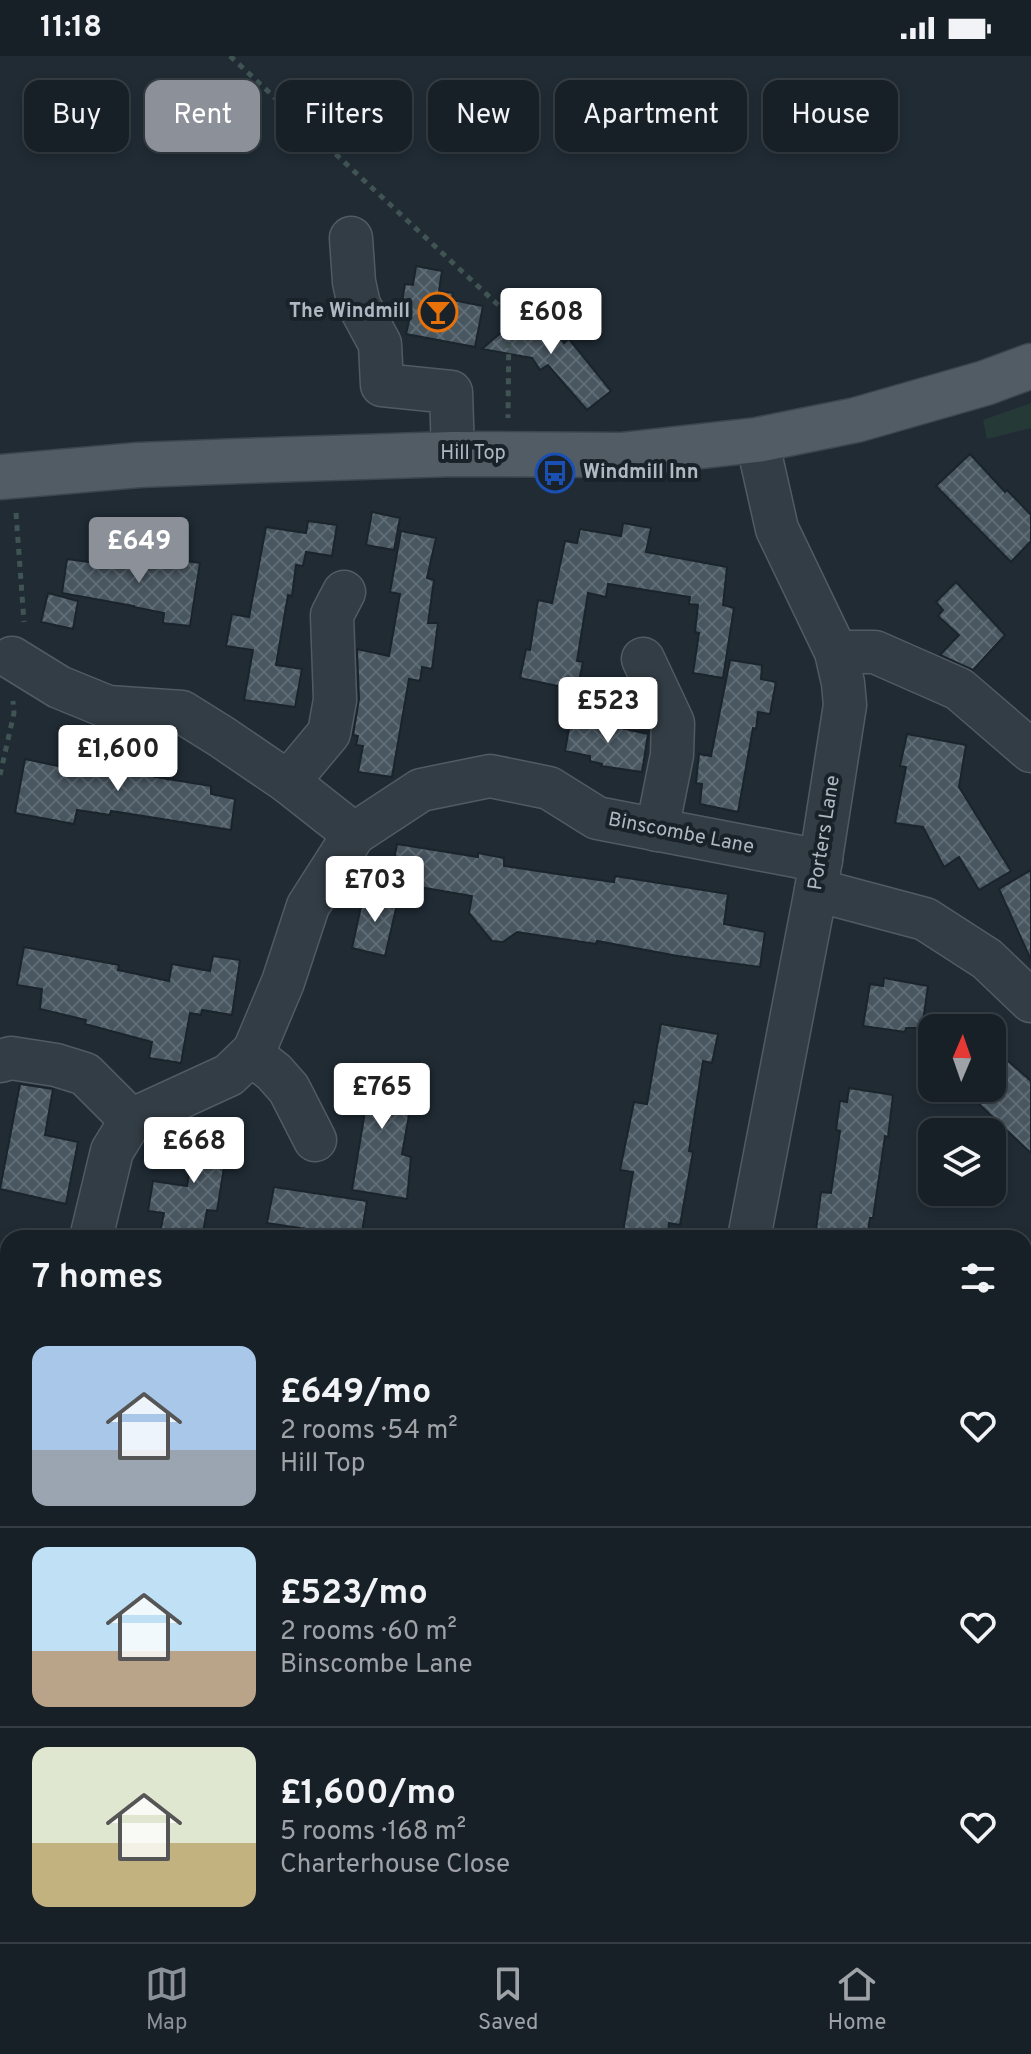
<!DOCTYPE html>
<meta charset="utf-8">
<style>
body{margin:0;font-family:Overpass,sans-serif;background:#252d33;color:#f1f3f6;height:100vh;display:flex;flex-direction:column;font-size:30px;white-space:nowrap}
*{box-sizing:border-box;margin:0}
p{font-size:26px;color:#9fa3a7}
.icon{flex:none;width:44px;height:44px;fill:none;stroke:currentColor;stroke-width:2;stroke-linecap:round;stroke-linejoin:round}
.map{position:relative;flex:1;overflow:hidden}
.drawer{position:absolute;left:0px;top:1174px;width:1032px;height:712px;display:flex;flex-direction:column;background:#182027;border-radius:24px 24px 0 0;box-shadow:0 4px 12px #0003,0 0 0 2px #363e44}
.drawer>*{flex:none}
.hud{position:absolute;left:24px;top:24px;width:984px;height:72px;display:flex;gap:16px}
.needle{width:52px;rotate:2deg}
.tools{position:absolute;left:918px;top:958px;display:grid;gap:16px}
.tools a{display:grid;place-items:center;width:88px;height:88px;border-radius:16px;background:#182027;box-shadow:0 4px 12px #0003,0 0 0 2px #363e44;font-size:40px}
.price{position:absolute;translate:-50% -68px;padding:0 18px;border-radius:8px;background:#fff;color:#222;font-size:26px;line-height:52px;filter:drop-shadow(0 2px 4px #0008)}
.price::after{content:'';position:absolute;left:50%;top:48px;width:24px;height:18px;margin-left:-12px;background:inherit;clip-path:polygon(0 0,100% 0,50% 100%)}
.price.current{background:#8c9099;color:#fff}
ul{padding:0;list-style:none}
li{display:flex;align-items:center;gap:24px;height:200px;padding:0 32px}
li+li{border-top:2px solid #363e44}
li span{display:grid;place-items:center;flex:none;width:224px;height:160px;border-radius:16px;color:#555}
li>.icon{margin-inline-start:auto}
span .icon{width:96px;height:96px;fill:#fffc;stroke-width:1}
li b{font-size:34px}
h2{display:flex;justify-content:space-between;align-items:center;height:96px;padding:0 32px;font-size:34px}
.chip{padding:0 28px;border-radius:16px;background:#182027;box-shadow:0 4px 12px #0003,0 0 0 2px #363e44;font-size:28px;line-height:72px}
.chip.current{background:#8c9099;color:#fff}
.status{display:flex;justify-content:space-between;align-items:center;height:56px;padding:0 40px;background:#182027;direction:ltr}
.status svg{height:22px;fill:currentColor}
.tab-bar{display:flex;justify-content:space-around;align-items:center;height:112px;border-top:2px solid #363e44;background:#182027;font-size:22px;color:#9fa3a7}
.tab-bar a{display:grid;justify-items:center;gap:4px}
.tab-bar .current{color:#8c9099}
.map>svg:first-child{display:block}
</style>
<div class="status"><b>11:18</b><svg viewBox="0 0 49 12"><path d="M0 12V9h3v3zM5 12V6h3v6zM10 12V3h3v9zM15 12V0h3v12zM26 1h20v11H26zM47 4h2v5h-2z"/></svg></div>
<div class="map">
<svg width="1031" height="1886" viewBox="0 0 1031 1886">
<defs>
<pattern id="building-cross-hatch" width="8" height="8" patternUnits="userSpaceOnUse" patternTransform="scale(2)"><rect width="8" height="8" fill="#485660"/><path d="M0 0l8 8M0 8l8-8" fill="none" stroke="#606c75"/></pattern>
</defs>
<rect width="100%" height="100%" fill="#202b34"/>
<!-- green -->
<polygon fill="#253937" points="1031,347 1031,372 987,383 983,364"/>
<!-- building -->
<g fill="url(#building-cross-hatch)" stroke="#1b242b" stroke-width="2">
<polygon points="416,210 442,215 439,235 453,237 452,244 483,250 475,291 406,278 409,265 399,263 405,228 413,229"/>
<polygon points="532,250 564,287 569,283 611,335 587,354 548,309 540,314 532,302 482,293"/>
<polygon points="970,398 1005,436 1007,434 1031,459 1031,485 1011,506 936,430"/>
<polygon points="372,456 400,462 394,494 366,489"/>
<polygon points="308,465 337,469 332,500 306,496 303,510 296,509 292,540 288,539 276,609 302,613 295,651 244,644 253,594 226,590 232,558 249,561 266,471 306,477"/>
<polygon points="623,467 651,472 646,496 727,511 723,549 734,552 723,622 693,617 699,577 695,576 698,549 689,548 690,541 608,528 606,541 588,537 577,605 583,606 577,634 520,622 526,593 530,594 538,544 552,547 565,485 577,487 580,473 621,480"/>
<polygon points="401,475 436,482 427,522 434,524 428,567 438,567 432,613 422,611 420,625 409,623 392,721 358,716 363,690 356,689 358,680 353,679 359,643 357,593 389,600 400,538 390,536"/>
<polygon points="142,498 200,507 190,570 163,567 164,557 134,551 134,550 62,537 67,503 140,513"/>
<polygon points="956,526 1005,579 973,614 940,599 959,579 938,560 943,554 936,546"/>
<polygon points="48,537 78,545 73,573 41,566"/>
<polygon points="730,604 762,609 761,623 776,626 770,658 758,656 756,673 753,672 738,756 700,748 702,728 696,727 699,698 711,700"/>
<polygon points="571,661 648,678 642,716 601,710 602,708 590,705 590,700 565,695"/>
<polygon points="907,678 966,689 959,731 1011,815 979,834 959,801 944,811 923,771 895,767 906,711 900,710"/>
<polygon points="119,696 158,704 155,721 211,730 211,738 235,743 231,774 111,755 110,759 77,754 74,768 15,757 25,703 58,710 59,702 116,714"/>
<polygon points="397,788 478,801 478,797 504,802 504,810 564,819 614,826 615,820 728,838 724,868 765,876 760,911 678,900 597,885 596,888 517,876 503,886 492,885 469,857 472,840 390,826"/>
<polygon points="1031,814 1031,904 999,833"/>
<polygon points="364,837 398,844 385,900 352,892"/>
<polygon points="24,891 119,909 118,914 169,925 172,908 210,915 213,900 240,904 232,959 202,954 201,959 190,957 181,1007 149,1002 152,986 85,968 86,964 40,953 42,933 17,929"/>
<polygon points="884,922 928,930 922,972 906,972 905,976 863,970 870,928 883,930"/>
<polygon points="661,968 718,978 712,1007 703,1005 689,1095 693,1096 680,1169 669,1167 668,1176 658,1174 657,1182 622,1182 633,1116 620,1114 634,1046 647,1048"/>
<polygon points="992,991 1031,1025 1031,1097 962,1032 992,1032"/>
<polygon points="356,1007 407,1016 404,1046 411,1048 402,1098 411,1101 407,1143 352,1134 366,1049 348,1046"/>
<polygon points="20,1028 53,1033 45,1079 78,1086 66,1148 0,1133"/>
<polygon points="849,1032 893,1039 888,1081 885,1080 873,1162 870,1162 867,1182 815,1182 821,1136 831,1137 840,1075 836,1074 840,1045 847,1046"/>
<polygon points="199,1062 231,1068 217,1155 207,1154 202,1182 159,1182 164,1157 148,1155 153,1125 187,1130"/>
<polygon points="274,1131 367,1145 361,1182 318,1182 320,1175 267,1167"/>
</g>
<g fill="none" stroke-linecap="round" stroke-linejoin="round">
<defs>
<g id="minor">
<polyline points="351,182 354,226 359,249 380,288 382,329 451,336 453,398"/>
<polyline points="836,596 875,596 959,633 1031,695"/>
<polyline points="12,602 59,631 108,651 182,656 222,681 288,726 354,778"/>
<polyline points="643,603 673,667 672,699 657,774"/>
<polyline points="288,726 329,677 335,644 332,559 344,536"/>
<polyline points="816,834 925,863 987,903 1031,945"/>
<polyline points="251,998 274,1016 289,1033 315,1084"/>
<polyline points="0,1005 11,1002 56,1009 85,1018 131,1064"/>
<polyline points="91,1182 112,1095 131,1064 229,1019 254,995 283,926 308,850 354,778 421,734 490,720 549,732 597,762 821,805"/>
<polyline points="749,1182 816,834 845,649 843,627 836,596 777,473 757,384"/>
<polyline points="0,1348 2,1340 8,1336"/>
<polyline points="1024,1445 1031,1438"/>
<polyline points="1024,1484 1031,1490"/>
<polyline points="0,1731 8,1732"/>
<polyline points="314,1878 326,1886"/>
<polyline points="860,1886 861,1878"/>
</g>
<polyline id="major" points="0,421 139,409 240,405 453,398 621,399 757,384 856,364 985,327 1031,310"/>
</defs>
<!-- minor casing -->
<use href="#minor" stroke="#515b63" stroke-width="45"/>
<!-- major casing -->
<use href="#major" stroke="#3d464e" stroke-width="47"/>
<!-- path -->
<g stroke="#415454" stroke-width="5" stroke-dasharray="6 6" stroke-linecap="butt">
<polyline points="230,0 509,259 508,362"/>
<polyline points="16,457 24,566"/>
<polyline points="0,719 14,657 13,645"/>
<polyline points="662,1886 664,1878"/>
</g>
<!-- minor -->
<use href="#minor" stroke="#333d45" stroke-width="42"/>
<!-- major -->
<use href="#major" stroke="#515c65" stroke-width="44"/>
</g>
<!-- icons -->
<defs>
<symbol id="bar-ring" viewBox="-11 -11 22 22"><circle r="9.5" fill="#192229" stroke="#e8710a" stroke-width="1.5"/><path d="M-6-5H6L.8 .8V4.5H3.5V6h-7V4.5H-.8V.8Z" fill="#e8710a"/></symbol>
<symbol id="bus-ring" viewBox="-11 -11 22 22"><circle r="9.5" fill="#192229" stroke="#1a4fb4" stroke-width="1.5"/><path d="M-5-6H5V4H4V6H2V4H-2V6H-4V4H-5ZM-3.5-4V0h7V-4ZM-3.5 1.2v1.5H-2V1.2ZM2 1.2v1.5H3.5V1.2Z" fill="#1a4fb4"/></symbol>
</defs>
<g fill-rule="evenodd">
<use href="#bar-ring" x="416" y="234" width="44" height="44"/>
<use href="#bus-ring" x="533" y="395" width="44" height="44"/>
</g>
<g text-anchor="middle" dominant-baseline="central" stroke-width="8" stroke-linejoin="round" paint-order="stroke">
<!-- poi labels -->
<g font-size="20" font-weight="bold" fill="#adb8c2" stroke="#192229" text-anchor="end">
<text x="410" y="256">The Windmill</text>
<text x="583" y="417" text-anchor="start">Windmill Inn</text>
</g>
<!-- street labels -->
<g font-size="20" fill="#adb8c2" stroke="#192229">
<text x="473" y="398">Hill Top</text>
<text transform="translate(825 777) rotate(-81)">Porters Lane</text>
<text transform="translate(681 778) rotate(11)">Binscombe Lane</text>
</g>
</g>
</svg>
<div class="tools">
<a><svg class="needle" viewBox="-14 -14 28 28"><path d="M0-13l5 13h-10z" fill="#e53935"/><path d="M0 13l5-13h-10z" fill="#9fa3a7"/></svg></a>
<a><svg class="icon" aria-label="layers" viewBox="0 0 24 24"><path d="M12 4l9 5-9 5-9-5zM3 14l9 5 9-5"/></svg></a>
</div>
<b class="price" style="left:551px;top:300px">£608</b>
<b class="price current" style="left:139px;top:529px">£649</b>
<b class="price" style="left:608px;top:689px">£523</b>
<b class="price" style="left:118px;top:737px">£1,600</b>
<b class="price" style="left:375px;top:868px">£703</b>
<b class="price" style="left:382px;top:1075px">£765</b>
<b class="price" style="left:194px;top:1129px">£668</b>
<div class="hud">
<a class="chip">Buy</a>
<a class="chip current">Rent</a>
<a class="chip">Filters</a>
<a class="chip">New</a>
<a class="chip">Apartment</a>
<a class="chip">House</a>
</div>
<section class="drawer">
<h2>7 homes<svg class="icon" aria-label="filters" viewBox="0 0 24 24"><path d="M4 7h16M4 17h16"/><circle cx="9" cy="7" r="2"/><circle cx="15" cy="17" r="2"/></svg></h2>
<ul>
<li><span style="background:linear-gradient(#a9c7e8 65%,#9aa5b1 0)"><svg class="icon" aria-label="home" viewBox="0 0 24 24"><path d="M3 11l9-7 9 7M6 9v11h12V9"/></svg></span><div><b>£649/mo</b><p>2 rooms · 54 m²</p><p>Hill Top</p></div><svg class="icon" aria-label="heart" viewBox="0 0 24 24"><path d="M12 20l-8-8c-3-5 5-10 8-4 3-6 11-1 8 4z"/></svg></li>
<li><span style="background:linear-gradient(#bfe0f5 65%,#b9a48a 0)"><svg class="icon" aria-label="home" viewBox="0 0 24 24"><path d="M3 11l9-7 9 7M6 9v11h12V9"/></svg></span><div><b>£523/mo</b><p>2 rooms · 60 m²</p><p>Binscombe Lane</p></div><svg class="icon" aria-label="heart" viewBox="0 0 24 24"><path d="M12 20l-8-8c-3-5 5-10 8-4 3-6 11-1 8 4z"/></svg></li>
<li><span style="background:linear-gradient(#dfe7d0 60%,#c2b280 0)"><svg class="icon" aria-label="home" viewBox="0 0 24 24"><path d="M3 11l9-7 9 7M6 9v11h12V9"/></svg></span><div><b>£1,600/mo</b><p>5 rooms · 168 m²</p><p>Charterhouse Close</p></div><svg class="icon" aria-label="heart" viewBox="0 0 24 24"><path d="M12 20l-8-8c-3-5 5-10 8-4 3-6 11-1 8 4z"/></svg></li>
</ul>
</section>
</div>
<nav class="tab-bar">
<a class="current"><svg class="icon" aria-label="map" viewBox="0 0 24 24"><path d="M3 6l6-2 6 2 6-2v14l-6 2-6-2-6 2zM9 4v14M15 6v14"/></svg>Map</a>
<a><svg class="icon" aria-label="saved" viewBox="0 0 24 24"><path d="M7 4h10v16l-5-4-5 4z"/></svg>Saved</a>
<a><svg class="icon" aria-label="home" viewBox="0 0 24 24"><path d="M3 11l9-7 9 7M6 9v11h12V9"/></svg>Home</a>
</nav>
